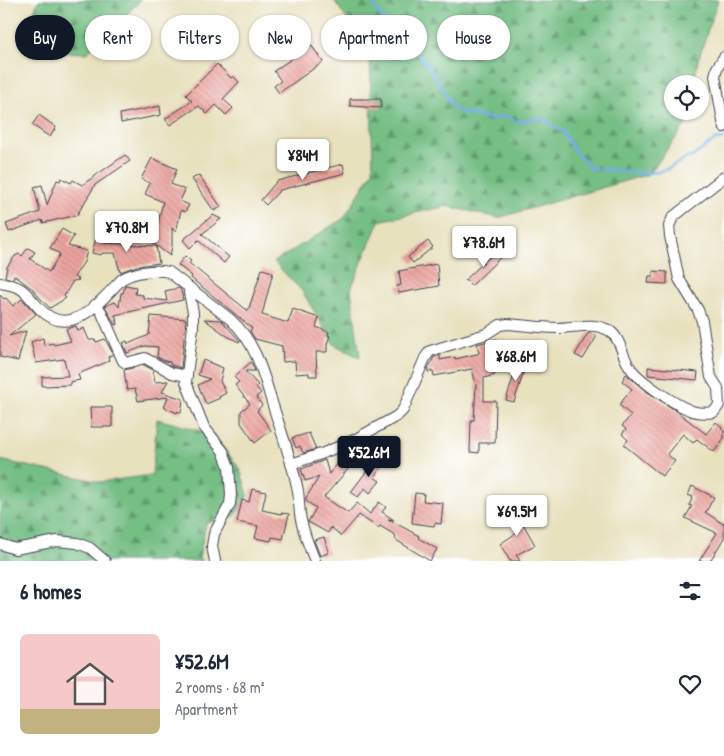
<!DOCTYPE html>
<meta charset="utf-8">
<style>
body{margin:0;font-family:"Patrick Hand",sans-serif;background:#f2f2f3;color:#1f2937;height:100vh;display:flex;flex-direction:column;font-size:19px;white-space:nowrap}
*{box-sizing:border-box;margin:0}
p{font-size:16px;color:#747a83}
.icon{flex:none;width:28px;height:28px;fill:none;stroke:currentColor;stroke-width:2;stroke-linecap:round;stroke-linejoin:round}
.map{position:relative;height:561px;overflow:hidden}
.side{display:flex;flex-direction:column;background:#fff;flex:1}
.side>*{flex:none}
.banner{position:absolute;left:15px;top:15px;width:695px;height:45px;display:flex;gap:10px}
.buttons{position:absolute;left:664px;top:75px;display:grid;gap:10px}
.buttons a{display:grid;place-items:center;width:45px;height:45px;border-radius:50%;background:#fff;box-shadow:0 1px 4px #0004;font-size:25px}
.price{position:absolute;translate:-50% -42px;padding:0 11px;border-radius:5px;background:#fff;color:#222;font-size:16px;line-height:32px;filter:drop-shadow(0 1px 2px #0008)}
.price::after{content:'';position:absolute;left:50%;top:30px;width:15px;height:11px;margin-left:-8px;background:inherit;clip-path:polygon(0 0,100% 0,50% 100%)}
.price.current{background:#111827;color:#fff}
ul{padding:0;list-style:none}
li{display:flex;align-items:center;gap:15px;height:125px;padding:0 20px}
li+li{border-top:1px solid #e0e1e3}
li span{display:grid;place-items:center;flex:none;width:140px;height:100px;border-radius:8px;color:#555}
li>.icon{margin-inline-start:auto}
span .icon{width:60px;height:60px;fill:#fffc;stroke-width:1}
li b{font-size:21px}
h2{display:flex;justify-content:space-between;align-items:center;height:60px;padding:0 20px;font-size:21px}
.pill{padding:0 18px;border-radius:22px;background:#fff;box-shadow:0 1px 4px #0004;font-size:18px;line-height:45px}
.pill.current{background:#111827;color:#fff}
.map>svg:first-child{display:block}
</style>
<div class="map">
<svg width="724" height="561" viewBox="0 0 724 561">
<defs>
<pattern id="forest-firs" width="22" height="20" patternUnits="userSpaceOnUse" patternTransform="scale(1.25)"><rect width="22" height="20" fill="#74be84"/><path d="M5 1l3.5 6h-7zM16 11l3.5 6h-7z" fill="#5f9a6d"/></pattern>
<pattern id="building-back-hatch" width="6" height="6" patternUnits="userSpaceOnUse" patternTransform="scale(1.25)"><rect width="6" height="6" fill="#eba39d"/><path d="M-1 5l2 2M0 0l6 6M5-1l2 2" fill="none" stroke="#c98c88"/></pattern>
</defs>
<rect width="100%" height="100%" fill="#fff"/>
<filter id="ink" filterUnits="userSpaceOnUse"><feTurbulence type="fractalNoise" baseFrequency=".02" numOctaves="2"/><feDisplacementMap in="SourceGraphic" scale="10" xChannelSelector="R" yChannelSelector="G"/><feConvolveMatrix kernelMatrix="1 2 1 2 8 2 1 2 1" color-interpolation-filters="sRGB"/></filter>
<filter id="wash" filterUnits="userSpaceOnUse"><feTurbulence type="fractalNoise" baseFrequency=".0096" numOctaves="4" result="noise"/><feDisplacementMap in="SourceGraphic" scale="20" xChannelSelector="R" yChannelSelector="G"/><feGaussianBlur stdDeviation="1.12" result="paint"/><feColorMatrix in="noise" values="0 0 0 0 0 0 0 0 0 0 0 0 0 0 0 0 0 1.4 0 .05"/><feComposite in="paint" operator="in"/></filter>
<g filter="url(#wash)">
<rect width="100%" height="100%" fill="#e7e1be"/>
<!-- forest -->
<g fill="url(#forest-firs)" stroke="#4b7060">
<polygon points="39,0 141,0 87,53 42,52 31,17"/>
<polygon points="334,0 718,0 698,60 694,84 672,84 672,111 691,111 690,119 649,174 498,218 447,206 379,221 351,289 360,358 334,344 302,291 274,262 344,218 373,171 370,54"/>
<polygon points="157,419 213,434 240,469 248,495 234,517 206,523 199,558 202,561 0,561 0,460 100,482 152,475"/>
</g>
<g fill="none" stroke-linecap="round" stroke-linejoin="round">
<!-- stream -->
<polyline stroke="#73aee4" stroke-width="3" points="372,0 377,12 419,55 439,81 453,108 463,113 493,119 505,116 518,122 541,118 563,132 577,154 590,168 644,173 658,172 668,169 686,158 692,157 715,140 724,139"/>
</g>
<g id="blocks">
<!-- building -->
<g fill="url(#building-back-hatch)">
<polygon points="311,45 323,62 279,93 274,86 281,81 274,71"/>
<polygon points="217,64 231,78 233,76 239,82 223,99 233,108 226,115 216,105 207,114 199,106 170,125 165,119 192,101 186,95"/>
<polygon points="350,99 381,99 381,108 350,106"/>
<polygon points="160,106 161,115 121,123 120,114"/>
<polygon points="39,115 56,127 50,137 32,125"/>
<polygon points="125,155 130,161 95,185 77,215 43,223 42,220 9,232 6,224 40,212 34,187 42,185 47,205 57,180 60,181 61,178 71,183 73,180 82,185"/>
<polygon points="152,158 177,169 171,184 185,190 180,201 189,205 185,212 181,210 176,232 172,228 172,246 170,256 153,243 163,202 145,194 150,183 141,179"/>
<polygon points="343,164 345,173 280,190 266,205 261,200 277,181"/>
<polygon points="199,175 221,207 214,211 192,179"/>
<polygon points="213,215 221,219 202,234 229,257 224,263 198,240 190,248 183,240"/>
<polygon points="62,229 74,236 68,246 87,251 84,262 74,277 79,280 73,281 64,296 66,298 50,308 40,298 33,290 34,290 14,275 13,279 5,277 7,267 15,256 19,254 22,256 28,248 35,252 30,259 49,272 60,254 50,248"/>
<polygon points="97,234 106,237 104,243 156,246 159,263 137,266 120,272 115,253 102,253 101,255 92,253"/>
<polygon points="428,241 433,247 413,263 408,257"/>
<polygon points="497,250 503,255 471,286 465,280"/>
<polygon points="185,256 191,261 189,263 248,311 262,269 273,272 262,315 288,323 293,309 319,318 316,327 329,332 328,335 330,336 327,344 327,352 316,352 317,376 309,376 309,373 296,374 295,361 283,362 282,346 255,339 250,331 252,328 191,278 192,276 178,265"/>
<polygon points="437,264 439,286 399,293 397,286 401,285 399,271"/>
<polygon points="653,271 667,272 667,284 648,283 649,276 653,276"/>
<polygon points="125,285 136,287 135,294 143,295 143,298 167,301 165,291 179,288 181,290 183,300 115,315 118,324 115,325 105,306 115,302 119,307 121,293 123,293"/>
<polygon points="0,295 4,299 6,298 13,306 22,299 36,314 9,336 26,331 18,361 0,357"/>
<polygon points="151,316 186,319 181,368 174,366 170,364 170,362 165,361 157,357 158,347 145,346 127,353 123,343 127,341 128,344 149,335"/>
<polygon points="204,319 221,320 240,341 239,342 227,336"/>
<polygon points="76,326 78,331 84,328 89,340 95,340 96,342 105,339 113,354 108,357 109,361 78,374 80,380 70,382 70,385 42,386 42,377 68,376 64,359 36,363 31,342 43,338 44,345 53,343 54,345 71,341 66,329"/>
<polygon points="588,333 597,336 583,359 575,355"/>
<polygon points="497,339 500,353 490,356 495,375 484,378 484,401 496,401 495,443 479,443 479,453 470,452 471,420 474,420 476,385 472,369 434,376 433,371 428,372 428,369 434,357 440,355 440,360 455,357 455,359 477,354 479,353 477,344"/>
<polygon points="203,360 223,368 220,381 226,393 219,397 220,398 206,404 198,385 210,379 198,375"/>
<polygon points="251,362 255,371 245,371 258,385 256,387 261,393 256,397 262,405 257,411 271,430 255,443 241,423 241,411 250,404 235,385 239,382 234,377"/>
<polygon points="518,362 526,365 514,402 506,400"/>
<polygon points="144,365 153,370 155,382 168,381 162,392 183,399 181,413 178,411 177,413 164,407 168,397 138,401 135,389 127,390 124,370"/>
<polygon points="648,367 698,372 697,380 648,375"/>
<polygon points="626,374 643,389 675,410 706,434 716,422 722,427 721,428 724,431 724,438 714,452 697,439 693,443 683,434 667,454 675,461 662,476 624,445 628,440 622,434 626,429 622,426 631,415 619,405 632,389 622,381"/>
<polygon points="90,407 112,407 112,427 91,427"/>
<polygon points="309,433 316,449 303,453 300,446 296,448 292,438"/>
<polygon points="346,454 355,461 324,497 348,513 357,503 370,514 379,502 386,507 382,512 394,520 388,519 419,536 418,538 437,549 430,561 396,540 395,535 380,526 378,528 359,515 341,536 331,527 328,533 308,522 316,508 306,501 306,498 319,477 305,481 301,469 325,460 329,474"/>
<polygon points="378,456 386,462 374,477 380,481 370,493 365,488 358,497 351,492"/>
<polygon points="692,486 714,497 706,512 705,512 723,524 724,522 724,538 710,561 699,561 717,533 685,518 692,506 689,505 693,497 688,495"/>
<polygon points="252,489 266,492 262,510 281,514 281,513 289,514 283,539 272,537 271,541 255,538 258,526 237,522 242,500 249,502"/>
<polygon points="415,493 424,494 423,501 443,503 441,524 435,523 434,526 412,523"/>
<polygon points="512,504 535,545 516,555 520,561 510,561 500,544 518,532 505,508"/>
<polygon points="324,537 328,551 328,553 320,556 314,540"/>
</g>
</g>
</g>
<g filter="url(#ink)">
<use href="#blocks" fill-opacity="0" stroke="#403f4f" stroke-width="1"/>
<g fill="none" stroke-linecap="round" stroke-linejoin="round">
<defs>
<g id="street">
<polyline points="724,57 717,68 715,76 724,127"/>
<path d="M0 283C26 287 23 291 40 309 71 341 101 300 122 279 134 272 155 269 169 272L230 319C254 340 262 369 271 399 280 429 292 460 298 491 299 498 299 506 300 514 302 530 309 546 315 561"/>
<polyline points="190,288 189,293 193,312 193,327 186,382 204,427 223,451 229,467 231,495 230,504 214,534 212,546 215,561"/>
<polyline points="95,305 101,311 123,361 126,363 145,358 172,373 187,376"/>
<path d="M291 464 321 454 352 441 397 416 403 410 425 358 430 351 486 334 500 325 508 324C524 325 541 328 557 328 575 328 594 321 610 331 620 338 622 354 628 364 635 379 676 405 692 411 698 413 708 413 714 412L719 405 718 388 711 377 702 321 698 310 679 279 670 236 669 226 673 217 724 177"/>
<polyline points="0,544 15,549 57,541 77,543 90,548 105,561"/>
</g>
</defs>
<!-- street casing -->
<use href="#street" stroke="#403f4f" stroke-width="12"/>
<!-- street -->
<use href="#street" stroke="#fff" stroke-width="10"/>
</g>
</g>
</svg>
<div class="buttons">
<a><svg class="icon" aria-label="locate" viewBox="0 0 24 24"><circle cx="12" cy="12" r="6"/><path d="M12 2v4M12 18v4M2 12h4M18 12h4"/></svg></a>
</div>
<b class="price" style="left:303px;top:181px">¥84M</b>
<b class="price" style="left:127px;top:253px">¥70.8M</b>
<b class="price" style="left:484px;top:268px">¥78.6M</b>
<b class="price" style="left:516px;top:382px">¥68.6M</b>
<b class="price current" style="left:369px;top:478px">¥52.6M</b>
<b class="price" style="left:517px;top:537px">¥69.5M</b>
<div class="banner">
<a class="pill current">Buy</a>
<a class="pill">Rent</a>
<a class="pill">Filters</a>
<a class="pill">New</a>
<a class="pill">Apartment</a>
<a class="pill">House</a>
</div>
</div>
<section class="side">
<h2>6 homes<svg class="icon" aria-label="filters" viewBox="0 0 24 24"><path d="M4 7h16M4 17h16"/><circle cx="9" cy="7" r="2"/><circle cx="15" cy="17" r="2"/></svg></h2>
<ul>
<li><span style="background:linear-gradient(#f6c9c9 75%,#c2b280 0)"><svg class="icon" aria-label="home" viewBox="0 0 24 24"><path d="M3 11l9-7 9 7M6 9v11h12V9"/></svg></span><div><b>¥52.6M</b><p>2 rooms · 68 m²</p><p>Apartment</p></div><svg class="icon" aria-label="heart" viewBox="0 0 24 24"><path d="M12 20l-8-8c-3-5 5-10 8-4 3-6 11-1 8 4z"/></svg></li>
</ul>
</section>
